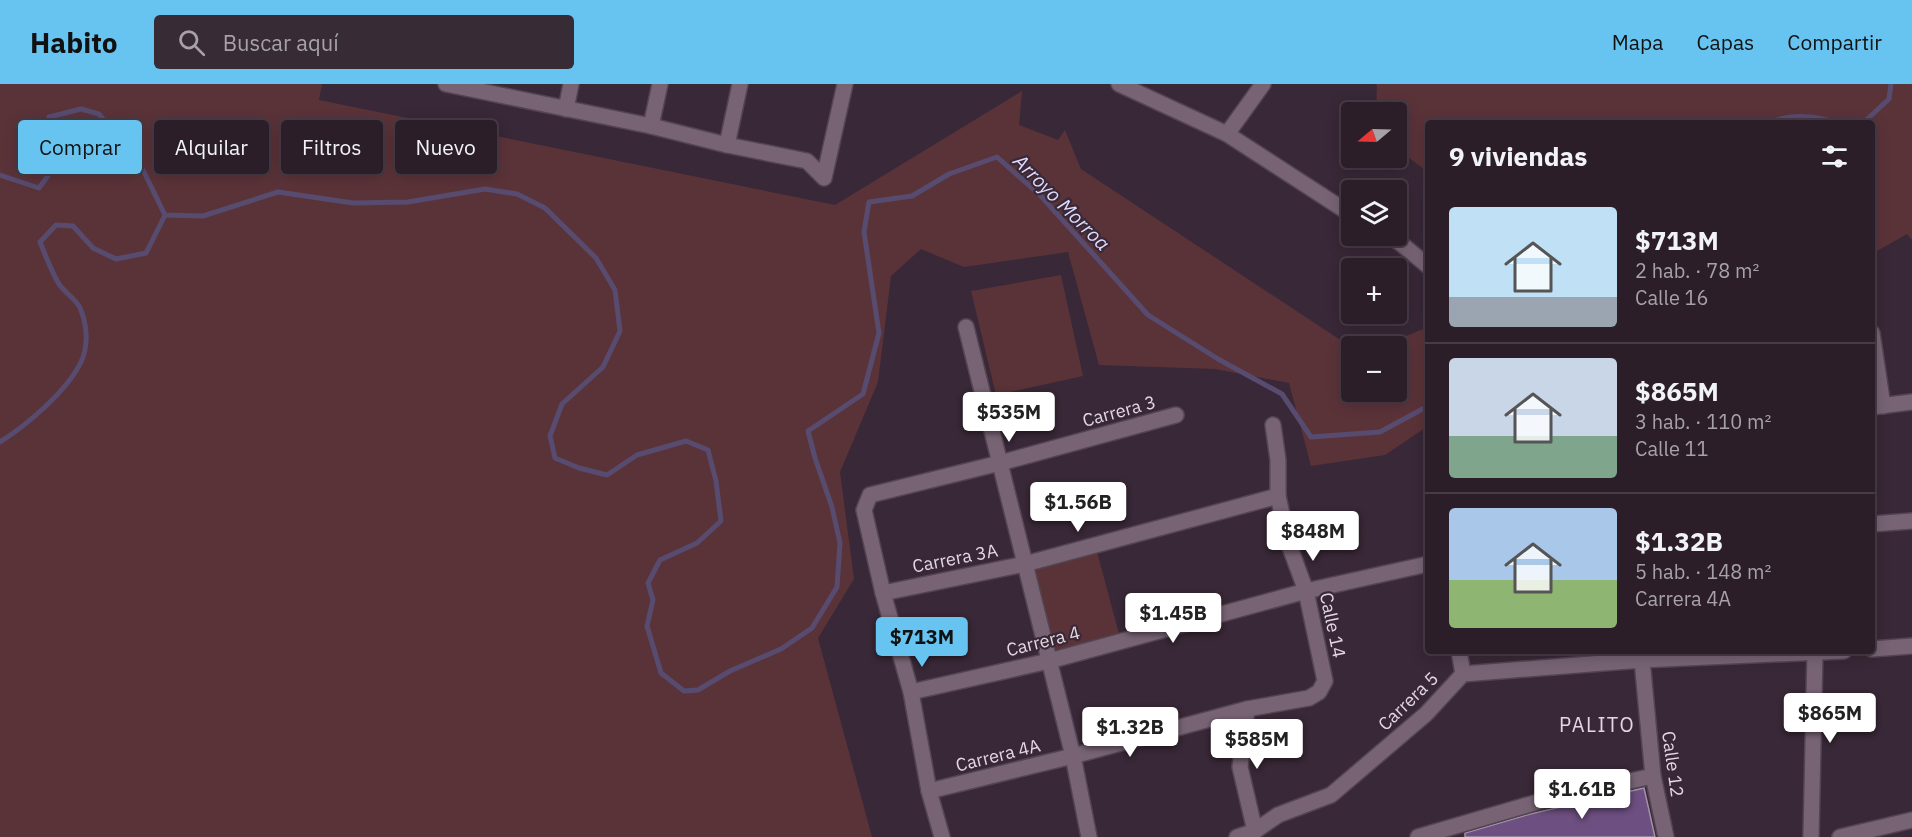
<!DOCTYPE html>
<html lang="es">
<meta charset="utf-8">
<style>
body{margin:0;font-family:"IBM Plex Sans",sans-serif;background:#372b35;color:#f1f3f6;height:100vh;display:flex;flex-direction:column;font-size:22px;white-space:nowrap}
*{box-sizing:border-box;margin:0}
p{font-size:20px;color:#a6a2a8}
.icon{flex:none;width:33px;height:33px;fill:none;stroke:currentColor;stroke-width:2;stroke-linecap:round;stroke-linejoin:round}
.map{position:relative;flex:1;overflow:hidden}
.side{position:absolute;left:1425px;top:36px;width:450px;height:534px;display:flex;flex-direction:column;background:#2b1e29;border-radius:6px;box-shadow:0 3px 15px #0003,0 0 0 2px #473c46}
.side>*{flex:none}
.guide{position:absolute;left:18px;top:36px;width:570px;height:54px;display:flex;gap:12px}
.needle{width:39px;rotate:251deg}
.buttons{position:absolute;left:1341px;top:18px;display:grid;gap:12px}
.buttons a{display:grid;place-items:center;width:66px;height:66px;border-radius:6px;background:#2b1e29;box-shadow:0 3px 15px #0003,0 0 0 2px #473c46;font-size:30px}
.price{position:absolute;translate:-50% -51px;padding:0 14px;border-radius:6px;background:#fff;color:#222;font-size:20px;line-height:39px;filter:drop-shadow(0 2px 3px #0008)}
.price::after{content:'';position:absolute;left:50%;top:36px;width:18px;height:14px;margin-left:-9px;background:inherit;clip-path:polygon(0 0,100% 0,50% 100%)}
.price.current{background:#67c4f0;color:#111}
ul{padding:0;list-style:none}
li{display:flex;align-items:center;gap:18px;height:150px;padding:0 24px}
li+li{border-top:2px solid #473c46}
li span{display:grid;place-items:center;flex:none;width:168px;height:120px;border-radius:6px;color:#555}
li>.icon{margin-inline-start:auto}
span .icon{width:72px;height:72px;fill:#fffc;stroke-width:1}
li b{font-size:26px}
h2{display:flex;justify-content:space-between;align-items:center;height:72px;padding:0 24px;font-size:26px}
.pill{padding:0 21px;border-radius:6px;background:#2b1e29;box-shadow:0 3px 15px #0003,0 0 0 2px #473c46;font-size:21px;line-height:54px}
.pill.current{background:#67c4f0;color:#111}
header{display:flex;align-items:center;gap:36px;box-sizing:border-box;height:84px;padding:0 30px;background:#67c4f0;color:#111}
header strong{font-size:28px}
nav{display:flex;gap:33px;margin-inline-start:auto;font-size:21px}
.search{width:420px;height:54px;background:#372b35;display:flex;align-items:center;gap:15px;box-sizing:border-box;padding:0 21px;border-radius:6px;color:#a6a2a8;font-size:22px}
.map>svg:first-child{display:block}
</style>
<header>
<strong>Habito</strong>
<div class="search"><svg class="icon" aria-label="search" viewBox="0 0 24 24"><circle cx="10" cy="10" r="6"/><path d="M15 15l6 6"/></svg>Buscar aquí</div>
<nav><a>Mapa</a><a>Capas</a><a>Compartir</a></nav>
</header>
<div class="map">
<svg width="1912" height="753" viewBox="0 0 1912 753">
<rect width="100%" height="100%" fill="#392837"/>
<!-- green -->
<g fill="#5a3339">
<polygon points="0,0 322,0 319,16 835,121 1022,7 1019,41 1058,56 1065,46 1081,85 1351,263 1352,308 1396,308 1396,262 1382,262 1428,243 1428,342 1385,371 1311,382 1289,299 1215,285 1099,281 1068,168 964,183 921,165 891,192 878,298 840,388 854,495 818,554 872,753 0,753"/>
<polygon points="1374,0 1912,0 1912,156 1907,150 1872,170 1872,39 1428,39 1428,88 1397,65 1396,28 1376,28 1377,1"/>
<polygon points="1061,191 1083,292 996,311 971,207"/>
<polygon points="1096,464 1119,550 1055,568 1033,480"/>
</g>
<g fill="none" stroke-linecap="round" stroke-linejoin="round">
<!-- stream -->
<g stroke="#584b70" stroke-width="5">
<path d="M1770 39C1789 29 1819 32 1838 39"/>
<polyline points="1863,39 1889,15 1891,0"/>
<polyline points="0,91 39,104 55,82 49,33 81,25 99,30 140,80 165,131 203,132 278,108 353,119 408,118 485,105 517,110 545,124 596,174 615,206 620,247 603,283 562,320 550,352 555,374 579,384 607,391 637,371 686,357 708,366 716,397 721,437 697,459 660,476 648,499 653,516 647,542 661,589 684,607 698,606 730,587 781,565 812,544 837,503 840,459 832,423 815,374 808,347 863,310 879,249 864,148 869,118 912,112 949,90 997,73 1040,111 1148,231 1218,275 1282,310 1311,353 1380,348 1428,322"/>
<path d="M0 358C27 341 67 307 81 278 89 261 87 240 80 224 76 215 65 209 59 200 51 187 46 172 40 158L56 141 73 142 93 164 116 175 146 169 165 131"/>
</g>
</g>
<!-- building -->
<polygon fill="#6d4f81" stroke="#a093a9" stroke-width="1.5" points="1644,704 1655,753 1465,753 1465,749 1530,730"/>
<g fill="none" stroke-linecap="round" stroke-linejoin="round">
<defs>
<g id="minor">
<polyline points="446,0 651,42 727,61 807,77 824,94 845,0"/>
<polyline points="1119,0 1227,50 1352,131"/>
<polyline points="566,25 571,0"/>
<polyline points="651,42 660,0"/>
<polyline points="1227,50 1263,0"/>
<polyline points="727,61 740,0"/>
<polyline points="1387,152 1399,158 1428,182"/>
<polyline points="966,243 1073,672 1089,753"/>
<polyline points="1872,249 1883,322"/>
<polyline points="1872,323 1912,318"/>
<polyline points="1872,440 1912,437"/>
<polyline points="883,509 1025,480 1278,412"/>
<polyline points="1872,565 1912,562"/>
<polyline points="1459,567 1463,590"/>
<polyline points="1642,576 1653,692 1666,753"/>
<polyline points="911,608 1049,577 1306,507 1428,480"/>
<polyline points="1247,625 1240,683 1255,747"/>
<polyline points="929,707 1073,672 1247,625 1309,614 1319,608 1325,597 1306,507 1288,458 1278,412 1278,376 1273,341"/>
<polyline points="942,753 929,707 911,608 883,509 864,426 870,411 1000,379 1176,331"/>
<polyline points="1237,753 1255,747 1278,731 1331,711 1426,630 1463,590 1642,576 1844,567"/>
<polyline points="1418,753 1548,715 1653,692"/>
<polyline points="1811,753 1815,567"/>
</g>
<polyline id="tertiary" points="1840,753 1912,736"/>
</defs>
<!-- minor casing -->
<use href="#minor" stroke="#534451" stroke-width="18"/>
<!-- tertiary casing -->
<use href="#tertiary" stroke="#534451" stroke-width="18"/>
<!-- minor -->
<use href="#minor" stroke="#776374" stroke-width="15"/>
<!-- tertiary -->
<use href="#tertiary" stroke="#776374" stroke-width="15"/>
</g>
<g text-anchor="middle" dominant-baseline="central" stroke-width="4.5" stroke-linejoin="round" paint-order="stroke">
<!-- street labels -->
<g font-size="18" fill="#e3d8e1" stroke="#392837">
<text transform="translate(1119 327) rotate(-15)">Carrera 3</text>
<text transform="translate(955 474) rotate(-11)">Carrera 3A</text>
<text transform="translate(1333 541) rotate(78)">Calle 14</text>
<text transform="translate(1043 557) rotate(-14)">Carrera 4</text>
<text transform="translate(1408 617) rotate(-44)">Carrera 5</text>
<text transform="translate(998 671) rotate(-14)">Carrera 4A</text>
<text transform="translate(1673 680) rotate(82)">Calle 12</text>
</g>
<!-- water labels -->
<g font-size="20" font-style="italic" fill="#dfdbfd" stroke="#392837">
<text transform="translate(1062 118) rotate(45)">Arroyo Morroa</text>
</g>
<!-- neighbourhood labels -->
<g font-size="20" letter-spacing="1.5" fill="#e3d8e1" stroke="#392837">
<text x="1597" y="640">PALITO</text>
</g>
</g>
</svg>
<div class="buttons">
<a><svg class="needle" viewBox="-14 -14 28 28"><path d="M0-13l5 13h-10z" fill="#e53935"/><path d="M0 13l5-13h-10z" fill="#a6a2a8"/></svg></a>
<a><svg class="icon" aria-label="layers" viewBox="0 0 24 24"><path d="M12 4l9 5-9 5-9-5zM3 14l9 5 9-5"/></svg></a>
<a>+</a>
<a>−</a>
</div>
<b class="price" style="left:1009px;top:359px">$535M</b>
<b class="price" style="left:1078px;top:449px">$1.56B</b>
<b class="price" style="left:1313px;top:478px">$848M</b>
<b class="price" style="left:1173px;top:560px">$1.45B</b>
<b class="price current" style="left:922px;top:584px">$713M</b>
<b class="price" style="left:1830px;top:660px">$865M</b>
<b class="price" style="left:1130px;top:674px">$1.32B</b>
<b class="price" style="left:1257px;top:686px">$585M</b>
<b class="price" style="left:1582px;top:736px">$1.61B</b>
<div class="guide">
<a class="pill current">Comprar</a>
<a class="pill">Alquilar</a>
<a class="pill">Filtros</a>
<a class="pill">Nuevo</a>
</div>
<section class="side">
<h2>9 viviendas<svg class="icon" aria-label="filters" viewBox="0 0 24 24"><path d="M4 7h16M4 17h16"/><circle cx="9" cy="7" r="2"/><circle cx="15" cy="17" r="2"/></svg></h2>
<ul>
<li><span style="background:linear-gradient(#bfe0f5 75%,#9aa5b1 0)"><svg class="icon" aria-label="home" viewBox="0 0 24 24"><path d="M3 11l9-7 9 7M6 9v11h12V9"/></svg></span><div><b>$713M</b><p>2 hab. · 78 m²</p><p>Calle 16</p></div></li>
<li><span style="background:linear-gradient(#c9d6e8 65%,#7fa58c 0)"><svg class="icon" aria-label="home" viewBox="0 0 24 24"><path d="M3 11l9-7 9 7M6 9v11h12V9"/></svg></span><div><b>$865M</b><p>3 hab. · 110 m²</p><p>Calle 11</p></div></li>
<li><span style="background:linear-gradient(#a9c7e8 60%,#8fb573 0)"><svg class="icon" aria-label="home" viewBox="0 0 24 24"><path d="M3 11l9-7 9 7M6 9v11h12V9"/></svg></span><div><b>$1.32B</b><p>5 hab. · 148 m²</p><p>Carrera 4A</p></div></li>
</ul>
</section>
</div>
